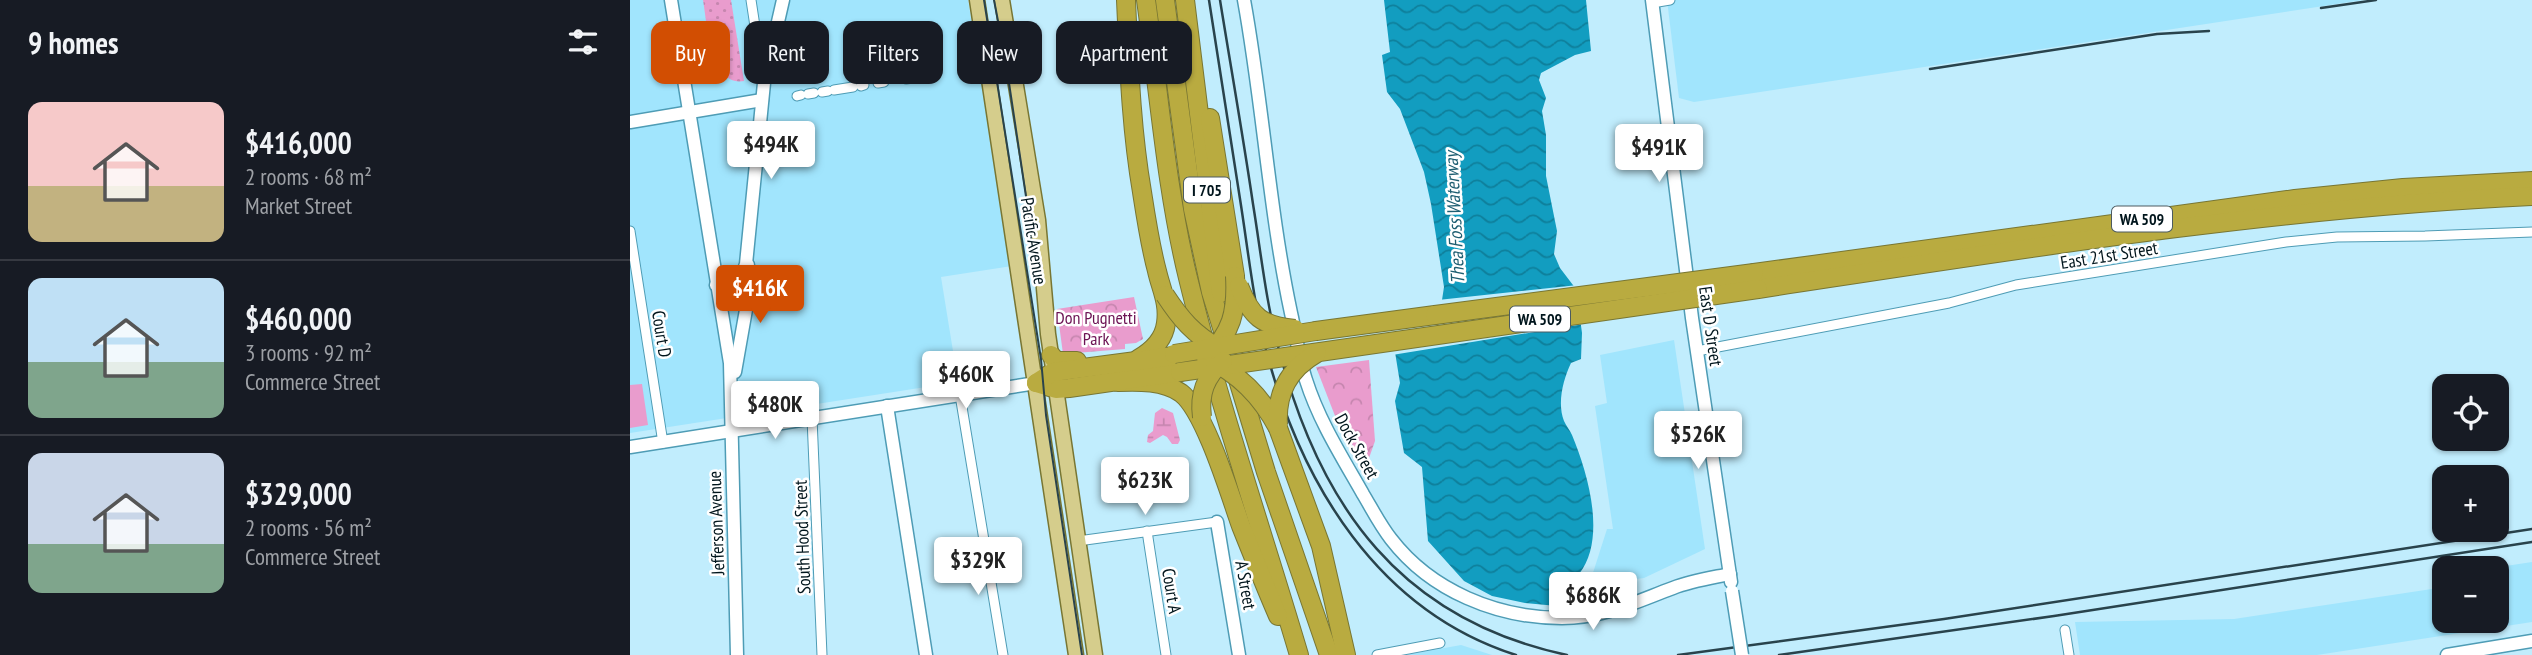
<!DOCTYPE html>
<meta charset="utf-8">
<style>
body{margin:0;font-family:"PT Sans Narrow",sans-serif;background:#242831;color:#f1f3f6;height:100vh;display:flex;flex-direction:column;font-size:26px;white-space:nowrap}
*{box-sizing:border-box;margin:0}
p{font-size:23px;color:#9ea1a6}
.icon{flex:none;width:38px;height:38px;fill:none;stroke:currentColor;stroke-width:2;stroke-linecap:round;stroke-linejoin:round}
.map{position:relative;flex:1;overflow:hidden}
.side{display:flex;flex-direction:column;background:#171b24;width:630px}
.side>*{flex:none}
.banner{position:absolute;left:21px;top:21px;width:665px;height:63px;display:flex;gap:14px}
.tools{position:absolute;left:1802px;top:374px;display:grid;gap:14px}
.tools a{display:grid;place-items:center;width:77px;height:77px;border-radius:14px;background:#171b24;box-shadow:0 2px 5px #0004;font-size:35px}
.price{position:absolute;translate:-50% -60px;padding:0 16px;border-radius:7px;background:#fff;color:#222;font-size:23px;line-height:46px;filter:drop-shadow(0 2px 4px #0008)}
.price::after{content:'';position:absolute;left:50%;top:42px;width:21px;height:16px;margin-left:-10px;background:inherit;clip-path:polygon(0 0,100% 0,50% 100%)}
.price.on{background:#d24e02;color:#fff}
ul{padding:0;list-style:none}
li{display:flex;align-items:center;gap:21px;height:175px;padding:0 28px}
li+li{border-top:2px solid #363941}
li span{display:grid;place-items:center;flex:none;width:196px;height:140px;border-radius:14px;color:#555}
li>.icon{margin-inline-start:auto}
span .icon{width:84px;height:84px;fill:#fffc;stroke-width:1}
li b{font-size:30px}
h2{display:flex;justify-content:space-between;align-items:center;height:84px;padding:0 28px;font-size:30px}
.chip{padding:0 24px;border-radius:14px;background:#171b24;box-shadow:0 2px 5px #0004;font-size:24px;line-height:63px}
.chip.on{background:#d24e02;color:#fff}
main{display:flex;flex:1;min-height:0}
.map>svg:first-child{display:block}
</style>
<main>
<section class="side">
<h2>9 homes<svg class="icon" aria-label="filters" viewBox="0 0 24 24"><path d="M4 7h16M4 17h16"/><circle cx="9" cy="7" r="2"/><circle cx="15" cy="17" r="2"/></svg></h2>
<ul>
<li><span style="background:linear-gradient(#f6c9c9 60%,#c2b280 0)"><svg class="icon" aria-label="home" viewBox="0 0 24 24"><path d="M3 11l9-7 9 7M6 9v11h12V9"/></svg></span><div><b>$416,000</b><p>2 rooms · 68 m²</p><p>Market Street</p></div></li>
<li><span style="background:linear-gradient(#bfe0f5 60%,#7fa58c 0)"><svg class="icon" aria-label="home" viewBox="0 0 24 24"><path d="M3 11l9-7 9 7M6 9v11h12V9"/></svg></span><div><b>$460,000</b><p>3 rooms · 92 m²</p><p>Commerce Street</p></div></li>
<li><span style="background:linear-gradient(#c9d6e8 65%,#7fa58c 0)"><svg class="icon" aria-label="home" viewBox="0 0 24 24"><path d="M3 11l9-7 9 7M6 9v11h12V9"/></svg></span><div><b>$329,000</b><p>2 rooms · 56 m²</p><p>Commerce Street</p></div></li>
</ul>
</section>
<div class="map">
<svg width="1902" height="655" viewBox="0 0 1902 655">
<defs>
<pattern id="grass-dots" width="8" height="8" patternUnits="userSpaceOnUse" patternTransform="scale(1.75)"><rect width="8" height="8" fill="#e99ccd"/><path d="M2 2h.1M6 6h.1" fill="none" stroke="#c686af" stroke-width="1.8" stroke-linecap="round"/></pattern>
<pattern id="wetland-marsh" width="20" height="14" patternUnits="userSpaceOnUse" patternTransform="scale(1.75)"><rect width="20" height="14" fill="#e99ccd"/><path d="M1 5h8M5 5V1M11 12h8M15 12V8" fill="none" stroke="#c686af"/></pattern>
<pattern id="park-crowns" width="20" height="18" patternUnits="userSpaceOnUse" patternTransform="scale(1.75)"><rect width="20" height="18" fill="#e99ccd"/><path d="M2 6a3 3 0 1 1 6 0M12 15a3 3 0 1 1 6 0" fill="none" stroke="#c686af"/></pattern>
<pattern id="water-waves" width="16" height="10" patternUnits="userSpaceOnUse" patternTransform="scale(1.75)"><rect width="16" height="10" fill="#129dc0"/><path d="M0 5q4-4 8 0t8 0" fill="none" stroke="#0e7f9b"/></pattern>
</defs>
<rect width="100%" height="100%" fill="#c1edfd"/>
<!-- built -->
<g fill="#a1e5fd">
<polygon points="0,0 338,0 382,266 311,277 328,382 0,433"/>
<polygon points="1037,0 1733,0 1064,102 1049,98"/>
<polygon points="1044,340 1075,549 1014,578 974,583 961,579 977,529 983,529 965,406 977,403 970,355"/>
<polygon points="1902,562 1902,622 1687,655 1450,655 1445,622 1604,619 1815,587 1815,621 1867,621 1867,569 1856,569"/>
<polygon points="831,645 862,655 776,655"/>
</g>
<!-- grass -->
<path fill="url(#grass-dots)" d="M73 0H101L114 81C80 87 77 22 73 0Z"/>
<!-- wetland -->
<polygon fill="url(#wetland-marsh)" points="532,408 543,413 550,440 548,444 542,444 537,437 533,435 520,443 517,442 518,435 523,431 525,413"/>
<!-- park -->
<g fill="url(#park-crowns)">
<polygon points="504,297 513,339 506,343 495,344 495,349 433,354 427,309"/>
<polygon points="739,360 745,441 739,458 734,463 707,421 686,367"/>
</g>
<!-- garden -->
<polygon fill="#e99ccd" points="12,384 18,425 0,428 0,385"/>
<!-- water -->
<path fill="url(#water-waves)" d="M754 0H956L961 51 945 55 911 73 909 80 916 98 912 111 916 135V176L927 231 924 254 930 268 946 289 952 333 951 359 941 363C933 380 927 403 934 421 936 426 940 430 942 435 958 473 977 539 949 574L952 587 961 592 959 605 927 606 895 603 862 596 834 581 798 541 792 467 774 453 765 401 770 383 765 352 812 300 814 287 801 204 794 172 770 109 757 92 752 55 760 52Z"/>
<!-- pier -->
<polygon fill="#c1edfd" points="948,285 954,324 762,355 762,350 773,331 792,319 808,300"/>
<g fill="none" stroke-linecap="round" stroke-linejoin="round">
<defs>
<g id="street">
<polyline points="121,0 128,46 139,58"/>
<polyline points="1022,3 1040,0"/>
<polyline points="276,79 283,78"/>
<polyline points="248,83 254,82"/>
<polyline points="231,86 234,85"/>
<polyline points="204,90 223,87"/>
<polyline points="192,92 198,91"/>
<polyline points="178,94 184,93"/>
<polyline points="167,96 171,95"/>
<polyline points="0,231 33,443"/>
<polyline points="1067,351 1319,303 1386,285 1656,242 1707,237 1795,236 1902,232"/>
<polyline points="330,395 373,655"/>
<polyline points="182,418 192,655"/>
<polyline points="517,531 536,655"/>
<polyline points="448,541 587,522"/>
<polyline points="1435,630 1439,655"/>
<polyline points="747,655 810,643"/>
</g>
<g id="secondary">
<polyline points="41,0 100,363 107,655"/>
<path d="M614 0C633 104 639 210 661 313 666 335 669 359 676 380 689 421 712 457 733 494 742 509 750 525 761 539 801 591 867 618 932 618 974 618 1005 602 1043 588 1061 581 1081 578 1100 574"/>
<polyline points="1022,0 1062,318 1101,582"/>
<polyline points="0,122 132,100"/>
<path d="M86 285C103 283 111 281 116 264L134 83 153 0"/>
<polyline points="105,372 117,304 118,265"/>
<polyline points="257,406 296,655"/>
<polyline points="0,447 406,383"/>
<polyline points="587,522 609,655"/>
<polyline points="1817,655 1902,641"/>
</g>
<g id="primary">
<polyline points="347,0 446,655"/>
<polyline points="372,0 408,220 418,334 465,655"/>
</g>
<g id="highway">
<path d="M496 0C499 64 501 128 512 192 516 218 520 245 527 271 531 289 539 303 536 323 534 340 522 351 508 359"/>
<path d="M516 0C529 92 536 188 558 278 589 405 632 530 669 655"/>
<polyline points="535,0 563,209 581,292 597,344"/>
<polyline points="555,0 591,293"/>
<polyline points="580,118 605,276"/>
<polyline points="1124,273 1665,199 1773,188 1902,181"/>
<path d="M1128 289C1385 250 1642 208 1902 196"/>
<polyline points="686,331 805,315"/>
<polyline points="421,355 426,361 447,361"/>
<polyline points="605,370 636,472 699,655"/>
<path d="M488 382C509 381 534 381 551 393 575 411 600 495 611 526 623 556 635 586 648 616"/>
<polyline points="406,383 426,389 439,388 550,372 564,366"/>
<polyline points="406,383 423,372 559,354"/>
<polyline points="648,428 691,546 716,655"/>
</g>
</defs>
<!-- street casing -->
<use href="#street" stroke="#4e9cb5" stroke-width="11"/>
<!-- secondary casing -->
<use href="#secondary" stroke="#4e9cb5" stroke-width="15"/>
<!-- primary casing -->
<use href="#primary" stroke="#787633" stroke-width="17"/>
<!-- highway casing -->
<use href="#highway" stroke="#787633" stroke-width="20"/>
<!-- street -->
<use href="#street" stroke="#fff" stroke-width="9"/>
<!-- secondary -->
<use href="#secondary" stroke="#fff" stroke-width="12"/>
<!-- primary -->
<use href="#primary" stroke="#d5cd8c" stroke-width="14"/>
<!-- highway -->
<use href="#highway" stroke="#b9ab40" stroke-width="18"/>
<!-- tram -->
<g stroke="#29434c" stroke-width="2">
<polyline points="354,0 411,359 416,415 452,655"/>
<polyline points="364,0 376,63 400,223 402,257"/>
</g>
<!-- rail -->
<g stroke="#29434c" stroke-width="2.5">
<path d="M579 0C589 66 600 132 610 199 618 249 623 300 636 350 671 484 748 611 886 655"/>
<path d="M590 0C601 68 613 136 623 204 631 253 636 303 649 350 690 508 772 620 937 655"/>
<polyline points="1691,8 1746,0"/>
<polyline points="1300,69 1527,34 1579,31"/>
<polyline points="1048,655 1314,619 1902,529"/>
<polyline points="1149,655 1424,616 1902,542"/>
</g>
<defs>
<polyline id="secondary-bridge" points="1102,591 1112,655"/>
<g id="highway-bridge">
<path d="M605 276C607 312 602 332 576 358 609 374 631 396 648 428"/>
<path d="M609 286C621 317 632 326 665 329"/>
<path d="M535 295C550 318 564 335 589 348"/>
<polyline points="805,315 1124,273"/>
<polyline points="544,354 686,331"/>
<polyline points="550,372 1128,289"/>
<path d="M572 417C569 394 575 377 593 361"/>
<path d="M648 425C646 392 659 369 687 353"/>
</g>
</defs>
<!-- secondary-bridge casing -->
<use href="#secondary-bridge" stroke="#4e9cb5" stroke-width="15" stroke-linecap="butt"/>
<!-- highway-bridge casing -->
<use href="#highway-bridge" stroke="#787633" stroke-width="20" stroke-linecap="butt"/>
<!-- secondary-bridge -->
<use href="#secondary-bridge" stroke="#fff" stroke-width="12"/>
<!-- highway-bridge -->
<use href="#highway-bridge" stroke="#b9ab40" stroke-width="18"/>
</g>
<g text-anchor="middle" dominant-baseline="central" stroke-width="5" stroke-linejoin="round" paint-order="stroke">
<!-- shield labels -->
<g fill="#fff" stroke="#4c5b60" stroke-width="2">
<rect x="554" y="177.5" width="46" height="25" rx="5"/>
<rect x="1482" y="206.5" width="60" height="25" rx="5"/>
<rect x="880" y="306.5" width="60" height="25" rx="5"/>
</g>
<g font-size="16" font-weight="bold" fill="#00151c">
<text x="577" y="190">I 705</text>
<text x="1512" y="219">WA 509</text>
<text x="910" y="319">WA 509</text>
</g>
<!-- street labels -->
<g font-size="18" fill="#00151c" stroke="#fff">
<text transform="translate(404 241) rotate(81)">Pacific Avenue</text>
<text transform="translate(1479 255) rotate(-9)">East 21st Street</text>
<text transform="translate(1081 326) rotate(82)">East D Street</text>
<text transform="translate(32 334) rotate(81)">Court D</text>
<text transform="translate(727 446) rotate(61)">Dock Street</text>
<text transform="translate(86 523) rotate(-92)">Jefferson Avenue</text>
<text transform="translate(172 537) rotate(-92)">South Hood Street</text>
<text transform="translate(616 585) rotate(80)">A Street</text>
<text transform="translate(542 591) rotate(81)">Court A</text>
</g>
<!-- park labels -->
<g font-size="18" fill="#6c1354" stroke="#fff">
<text x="466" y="317">Don Pugnetti<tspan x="466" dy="21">Park</tspan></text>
</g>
<!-- water labels -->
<g font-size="19" font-style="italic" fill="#1e5e71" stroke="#fff">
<text transform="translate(824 218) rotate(-93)">Thea Foss Waterway</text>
</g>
</g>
</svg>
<div class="tools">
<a><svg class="icon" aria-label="locate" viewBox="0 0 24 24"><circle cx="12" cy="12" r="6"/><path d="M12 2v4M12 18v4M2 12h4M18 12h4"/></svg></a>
<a>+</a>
<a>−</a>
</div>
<b class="price" style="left:141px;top:181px">$494K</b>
<b class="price" style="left:1029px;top:184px">$491K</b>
<b class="price on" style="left:130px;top:325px">$416K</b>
<b class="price" style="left:336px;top:411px">$460K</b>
<b class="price" style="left:145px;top:441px">$480K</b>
<b class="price" style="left:1068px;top:471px">$526K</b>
<b class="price" style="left:515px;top:517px">$623K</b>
<b class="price" style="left:348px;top:597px">$329K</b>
<b class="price" style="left:963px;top:632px">$686K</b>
<div class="banner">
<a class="chip on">Buy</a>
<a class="chip">Rent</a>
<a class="chip">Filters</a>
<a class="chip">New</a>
<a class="chip">Apartment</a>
</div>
</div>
</main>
